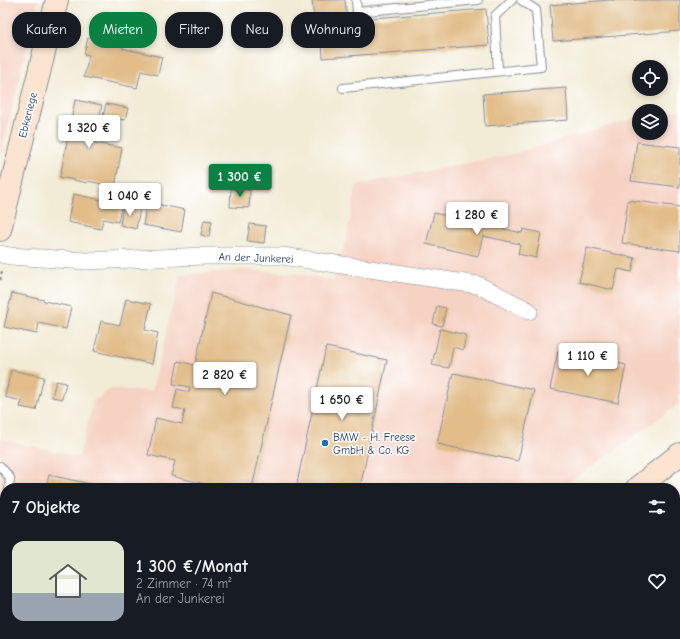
<!DOCTYPE html>
<html lang="de">
<meta charset="utf-8">
<style>
body{margin:0;font-family:"Comic Neue",sans-serif;background:#20242c;color:#f1f3f6;height:100vh;display:flex;flex-direction:column;font-size:15px;white-space:nowrap}
*{box-sizing:border-box;margin:0}
p{font-size:13px;color:#9ea1a6}
.icon{flex:none;width:22px;height:22px;fill:none;stroke:currentColor;stroke-width:2;stroke-linecap:round;stroke-linejoin:round}
.map{position:relative;flex:1;overflow:hidden}
.drawer{position:absolute;left:0px;top:483px;width:680px;height:156px;display:flex;flex-direction:column;background:#171b24;border-radius:16px 16px 0 0;box-shadow:0 2px 6px #0003}
.drawer>*{flex:none}
.banner{position:absolute;left:12px;top:12px;width:400px;height:36px;display:flex;gap:8px}
.tools{position:absolute;left:632px;top:60px;display:grid;gap:8px}
.tools a{display:grid;place-items:center;width:36px;height:36px;border-radius:50%;background:#171b24;box-shadow:0 2px 6px #0003;font-size:20px}
.price{position:absolute;translate:-50% -34px;padding:0 9px;border-radius:4px;background:#fff;color:#222;font-size:13px;line-height:26px;filter:drop-shadow(0 1px 2px #0008)}
.price::after{content:'';position:absolute;left:50%;top:24px;width:12px;height:9px;margin-left:-6px;background:inherit;clip-path:polygon(0 0,100% 0,50% 100%)}
.price.current{background:#0b8043;color:#fff}
ul{padding:0;list-style:none}
li{display:flex;align-items:center;gap:12px;height:100px;padding:0 12px}
li+li{border-top:1px solid #363941}
li span{display:grid;place-items:center;flex:none;width:112px;height:80px;border-radius:12px;color:#555}
li>.icon{margin-inline-start:auto}
span .icon{width:48px;height:48px;fill:#fffc;stroke-width:1}
li b{font-size:17px}
h2{display:flex;justify-content:space-between;align-items:center;height:48px;padding:0 12px;font-size:17px}
.pill{padding:0 14px;border-radius:16px;background:#171b24;box-shadow:0 2px 6px #0003;font-size:14px;line-height:36px}
.pill.current{background:#0b8043;color:#fff}
.map>svg:first-child{display:block}
</style>
<div class="map">
<svg width="680" height="639" viewBox="0 0 680 639">
<rect width="100%" height="100%" fill="#fff"/>
<filter id="ink" filterUnits="userSpaceOnUse"><feTurbulence type="fractalNoise" baseFrequency=".025" numOctaves="2"/><feDisplacementMap in="SourceGraphic" scale="8" xChannelSelector="R" yChannelSelector="G"/><feConvolveMatrix kernelMatrix="1 2 1 2 8 2 1 2 1" color-interpolation-filters="sRGB"/></filter>
<filter id="wash" filterUnits="userSpaceOnUse"><feTurbulence type="fractalNoise" baseFrequency=".012" numOctaves="4" result="noise"/><feDisplacementMap in="SourceGraphic" scale="16" xChannelSelector="R" yChannelSelector="G"/><feGaussianBlur stdDeviation="0.9" result="paint"/><feColorMatrix in="noise" values="0 0 0 0 0 0 0 0 0 0 0 0 0 0 0 0 0 1.4 0 .05"/><feComposite in="paint" operator="in"/></filter>
<g filter="url(#wash)">
<rect width="100%" height="100%" fill="#f2ebd5"/>
<!-- built -->
<g fill="#f6d2c3">
<polygon points="0,0 38,0 0,158"/>
<polygon points="680,109 680,402 675,407 561,488 5,488 5,634 286,634 271,639 0,639 0,439 79,457 94,401 110,389 152,391 180,275 245,270 301,274 334,281 346,239 357,185 513,154 639,117 639,133 661,133 661,113"/>
<polygon points="680,490 680,639 449,639 461,634 675,634 675,494"/>
</g>
<!-- industrial -->
<polygon fill="#d1bfbd" points="675,519 680,525 680,639 479,639 488,634 675,634"/>
<g id="blocks">
<!-- building -->
<g fill="#e2bd8a">
<polygon points="312,0 345,0 347,20 486,9 489,45 323,58 322,40 316,40"/>
<polygon points="609,0 680,0 680,31 553,41 550,5"/>
<polygon points="121,18 140,22 137,34 126,31 122,48 162,57 158,75 141,71 137,88 84,77 89,55 84,54 88,38 93,39 97,25 122,31 118,29"/>
<polygon points="566,88 568,120 485,126 483,94"/>
<polygon points="75,100 102,105 95,143 122,148 115,187 88,181 87,183 60,177"/>
<polygon points="106,104 128,108 125,120 103,116"/>
<polygon points="637,142 680,147 680,187 631,181"/>
<polygon points="231,189 250,190 249,208 230,207"/>
<polygon points="73,194 107,201 106,204 121,207 118,222 103,219 101,229 68,222"/>
<polygon points="628,200 680,207 680,251 622,243"/>
<polygon points="147,202 185,210 181,232 143,225"/>
<polygon points="123,206 140,209 136,229 120,225"/>
<polygon points="434,213 522,233 523,229 541,233 536,258 518,254 520,244 483,236 478,256 426,244"/>
<polygon points="204,220 212,221 209,237 201,235"/>
<polygon points="250,224 266,226 264,243 247,241"/>
<polygon points="587,248 635,258 632,272 618,269 613,290 579,282"/>
<polygon points="12,293 44,300 44,301 71,307 66,329 39,323 37,334 4,327"/>
<polygon points="211,293 291,315 252,488 222,488 171,476 175,461 148,455 156,418 182,424 185,410 173,408 177,389 189,392 190,387 173,384 178,361 195,365"/>
<polygon points="126,299 151,304 145,330 158,333 152,364 94,351 101,321 120,325"/>
<polygon points="437,306 446,308 442,326 433,324"/>
<polygon points="440,329 466,335 463,350 453,347 449,368 432,365"/>
<polygon points="326,347 387,360 360,488 296,488"/>
<polygon points="558,351 626,365 618,403 550,389"/>
<polygon points="11,370 44,377 36,410 20,407 22,401 5,397"/>
<polygon points="453,373 534,390 518,461 437,444"/>
<polygon points="56,381 66,383 62,399 52,397"/>
<polygon points="49,475 104,487 104,488 46,488"/>
<polygon points="510,634 547,634 551,639 504,639"/>
<polygon points="565,634 631,634 634,639 569,639"/>
</g>
</g>
</g>
<g filter="url(#ink)">
<use href="#blocks" fill-opacity="0" stroke="#868d9a" stroke-width="1"/>
<g fill="none" stroke-linecap="round" stroke-linejoin="round">
<defs>
<g id="lane">
<polyline points="356,0 357,12 478,0"/>
<polyline points="498,71 495,16 512,0"/>
<polyline points="343,88 541,67 536,10 521,0"/>
<polyline points="0,466 10,478 9,488"/>
<polyline points="662,634 667,639"/>
</g>
<polyline id="street" points="0,254 10,256 86,261 204,256 282,256 478,285 529,311"/>
<g id="secondary">
<polyline points="0,230 57,0"/>
<polyline points="637,488 680,454"/>
<polyline points="361,639 373,634"/>
</g>
</defs>
<!-- lane casing -->
<use href="#lane" stroke="#868d9a" stroke-width="10"/>
<!-- street casing -->
<use href="#street" stroke="#868d9a" stroke-width="18"/>
<!-- secondary casing -->
<use href="#secondary" stroke="#868d9a" stroke-width="24"/>
<!-- path -->
<g stroke="#868d9a" stroke-width="2.5" stroke-dasharray="3 3" stroke-linecap="butt">
<polyline points="0,280 2,271"/>
<polyline points="413,639 423,634"/>
</g>
<!-- lane -->
<use href="#lane" stroke="#fff" stroke-width="8"/>
<!-- street -->
<use href="#street" stroke="#fff" stroke-width="17"/>
<!-- secondary -->
<use href="#secondary" stroke="#fce5d0" stroke-width="22"/>
</g>
</g>
<!-- markers -->
<circle fill="#1f6fb2" stroke="#fff" stroke-width="1.5" cx="325" cy="443" r="4"/>
<g text-anchor="middle" dominant-baseline="central" stroke-width="3" stroke-linejoin="round" paint-order="stroke">
<!-- street labels -->
<g font-size="11" fill="#1b2f5e" stroke="#fff">
<text transform="translate(28 115) rotate(-76)">Ebkeriege</text>
<text transform="translate(256 258) rotate(2)">An der Junkerei</text>
</g>
<!-- poi labels -->
<g font-size="11" fill="#1b2f5e" stroke="#fff" text-anchor="start">
<text x="333" y="437">BMW - H. Freese<tspan x="333" dy="13">GmbH &amp; Co. KG</tspan></text>
</g>
</g>
</svg>
<div class="tools">
<a><svg class="icon" aria-label="locate" viewBox="0 0 24 24"><circle cx="12" cy="12" r="6"/><path d="M12 2v4M12 18v4M2 12h4M18 12h4"/></svg></a>
<a><svg class="icon" aria-label="layers" viewBox="0 0 24 24"><path d="M12 4l9 5-9 5-9-5zM3 14l9 5 9-5"/></svg></a>
</div>
<b class="price" style="left:89px;top:149px">1 320 €</b>
<b class="price current" style="left:240px;top:198px">1 300 €</b>
<b class="price" style="left:130px;top:217px">1 040 €</b>
<b class="price" style="left:477px;top:236px">1 280 €</b>
<b class="price" style="left:588px;top:377px">1 110 €</b>
<b class="price" style="left:225px;top:396px">2 820 €</b>
<b class="price" style="left:342px;top:421px">1 650 €</b>
<div class="banner">
<a class="pill">Kaufen</a>
<a class="pill current">Mieten</a>
<a class="pill">Filter</a>
<a class="pill">Neu</a>
<a class="pill">Wohnung</a>
</div>
<section class="drawer">
<h2>7 Objekte<svg class="icon" aria-label="filters" viewBox="0 0 24 24"><path d="M4 7h16M4 17h16"/><circle cx="9" cy="7" r="2"/><circle cx="15" cy="17" r="2"/></svg></h2>
<ul>
<li><span style="background:linear-gradient(#dfe7d0 65%,#9aa5b1 0)"><svg class="icon" aria-label="home" viewBox="0 0 24 24"><path d="M3 11l9-7 9 7M6 9v11h12V9"/></svg></span><div><b>1 300 €/Monat</b><p>2 Zimmer · 74 m²</p><p>An der Junkerei</p></div><svg class="icon" aria-label="heart" viewBox="0 0 24 24"><path d="M12 20l-8-8c-3-5 5-10 8-4 3-6 11-1 8 4z"/></svg></li>
</ul>
</section>
</div>
